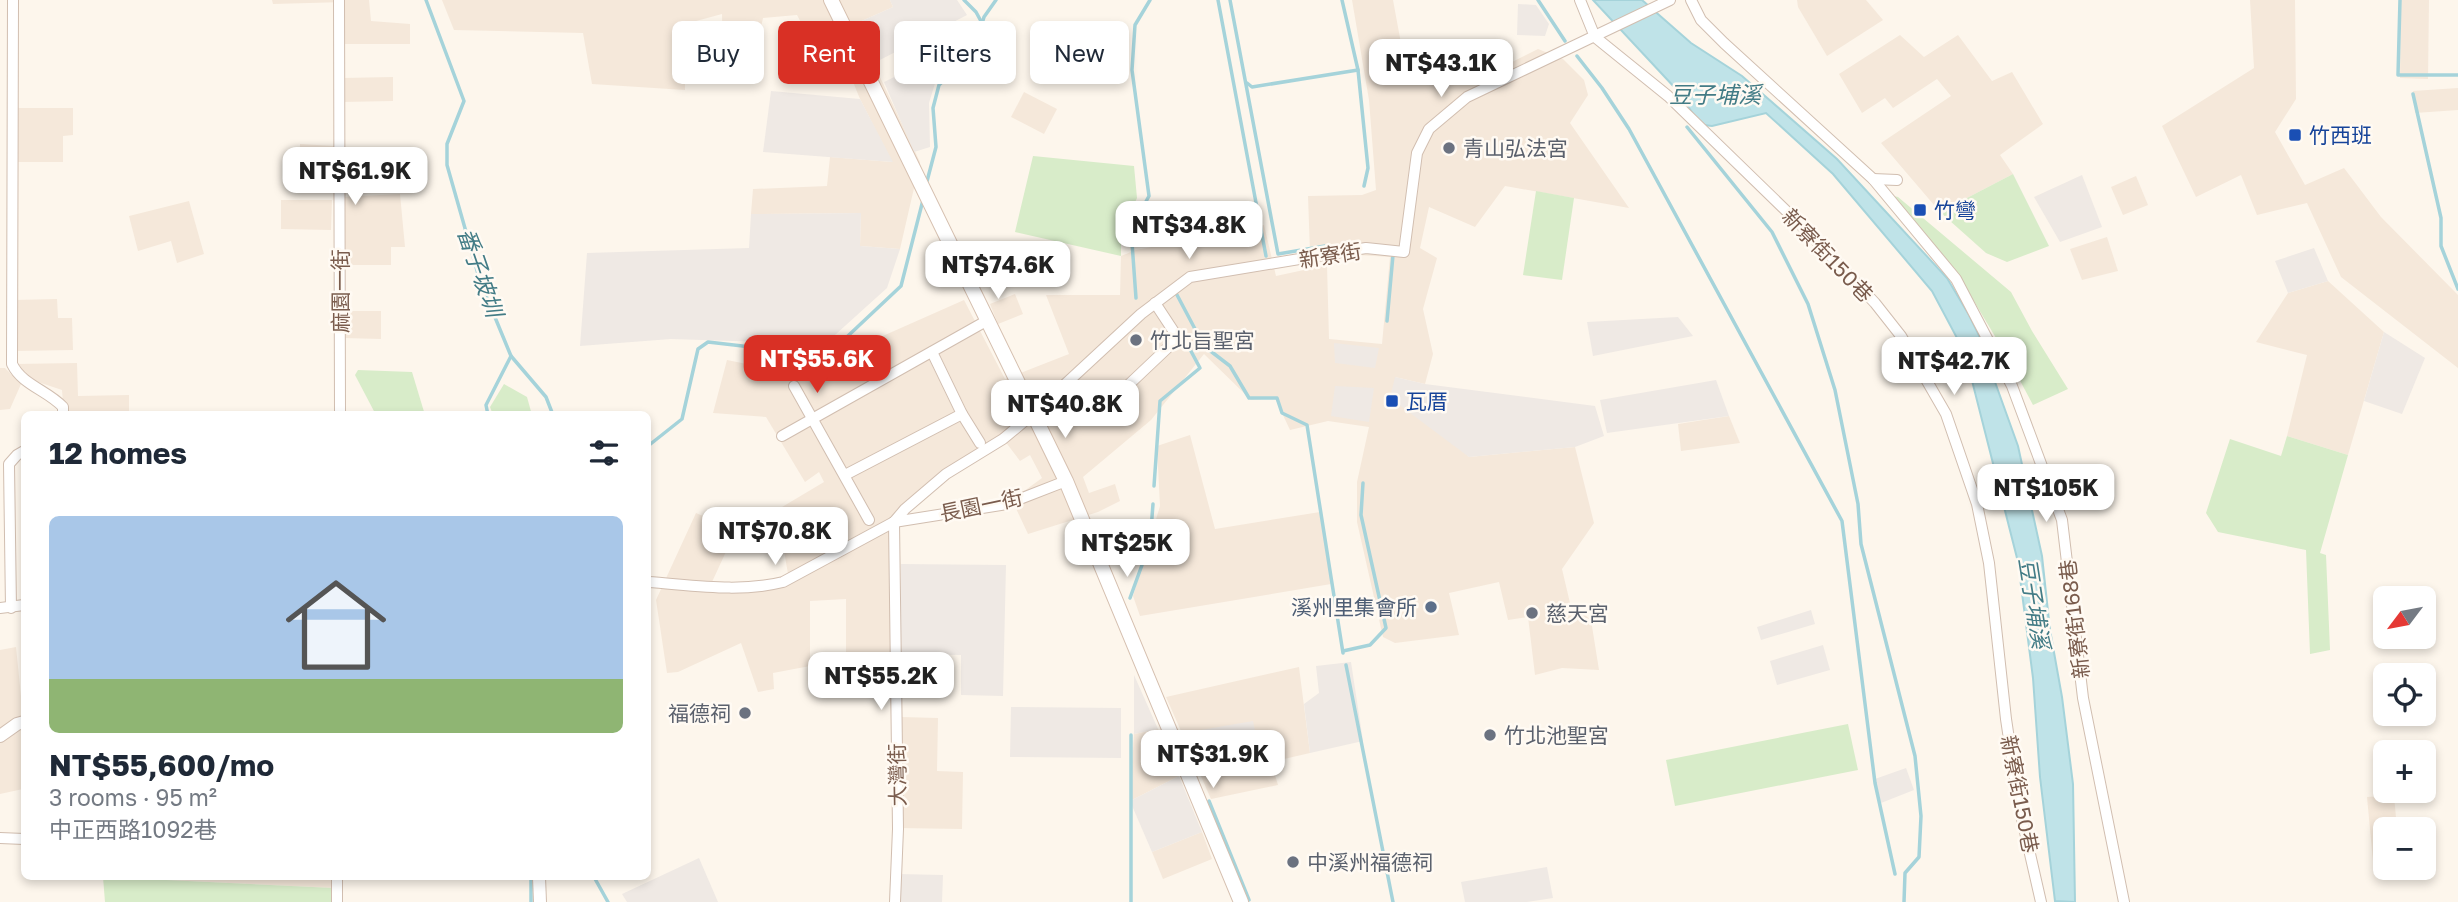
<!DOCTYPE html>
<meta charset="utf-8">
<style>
body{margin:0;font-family:"Golos Text","Noto Sans TC",sans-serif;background:#f2f2f3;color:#1f2937;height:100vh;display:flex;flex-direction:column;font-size:26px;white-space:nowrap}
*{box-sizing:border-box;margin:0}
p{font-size:23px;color:#747a83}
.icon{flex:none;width:38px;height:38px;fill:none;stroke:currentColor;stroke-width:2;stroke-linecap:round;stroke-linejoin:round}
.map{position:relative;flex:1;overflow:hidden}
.details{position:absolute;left:21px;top:411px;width:630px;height:469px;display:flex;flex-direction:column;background:#fff;border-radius:10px;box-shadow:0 4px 10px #0003}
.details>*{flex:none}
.banner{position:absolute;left:672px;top:21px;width:665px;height:63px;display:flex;gap:14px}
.needle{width:46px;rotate:238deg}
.tools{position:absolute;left:2373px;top:586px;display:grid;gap:14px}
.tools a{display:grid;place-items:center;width:63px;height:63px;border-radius:10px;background:#fff;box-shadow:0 4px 10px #0003;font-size:35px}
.price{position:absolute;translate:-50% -60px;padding:0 16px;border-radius:14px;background:#fff;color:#222;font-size:23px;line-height:46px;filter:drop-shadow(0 2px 4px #0008)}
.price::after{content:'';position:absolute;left:50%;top:42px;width:21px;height:16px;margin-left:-10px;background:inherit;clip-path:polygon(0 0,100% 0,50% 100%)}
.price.selected{background:#d93025;color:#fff}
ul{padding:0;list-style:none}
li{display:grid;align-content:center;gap:14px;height:371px;padding:0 28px}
li span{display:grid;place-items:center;height:217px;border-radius:10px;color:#555}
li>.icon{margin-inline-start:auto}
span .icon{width:126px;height:126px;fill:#fffc;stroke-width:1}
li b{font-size:30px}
h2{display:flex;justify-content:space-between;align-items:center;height:84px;padding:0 28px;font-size:30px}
.tag{padding:0 24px;border-radius:10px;background:#fff;box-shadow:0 4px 10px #0003;font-size:24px;line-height:63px}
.tag.selected{background:#d93025;color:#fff}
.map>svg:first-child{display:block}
</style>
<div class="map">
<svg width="2458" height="902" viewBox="0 0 2458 902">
<rect width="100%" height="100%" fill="#fdf6ec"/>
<!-- residential -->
<g fill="#f5e8da">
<polygon points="272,0 369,0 371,21 410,24 410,44 344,44 345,2 273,4"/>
<polygon points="442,0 890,0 893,7 855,24 920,162 900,249 860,246 861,213 751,214 753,189 827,186 830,157 892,162 860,99 840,50 801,80 789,51 807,34 797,15 763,18 752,69 723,63 722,14 685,24 685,90 592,84 583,33 454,30"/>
<polygon points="1352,0 1393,0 1405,65 1434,68 1512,62 1538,49 1563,59 1584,80 1588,95 1570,123 1629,208 1505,186 1475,227 1429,207 1420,248 1437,258 1423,309 1433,354 1425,384 1395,377 1469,457 1575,447 1594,523 1562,569 1570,603 1591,620 1599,670 1562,668 1535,675 1528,617 1508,620 1499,582 1449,593 1459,635 1395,643 1383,637 1357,522 1357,482 1369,427 1328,421 1290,430 1275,398 1251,400 1204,354 1151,420 1083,477 1089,493 1115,484 1120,501 1098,512 1028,534 1012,500 1042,478 1030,455 1020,461 1001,436 889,520 892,667 846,667 846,599 810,601 810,666 773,673 774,689 758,692 741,643 678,672 667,673 656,600 696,513 736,530 712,582 762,583 788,574 777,510 824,482 819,472 805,482 766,417 713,413 727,360 797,374 964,300 1005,379 1069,354 1046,295 1120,295 1121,256 1136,250 1264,225 1276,276 1327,265 1329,339 1382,344 1390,257 1310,252 1308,196 1362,195 1376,190 1369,100"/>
<polygon points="1797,0 1866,0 1883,20 1827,56 1798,7"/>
<polygon points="2250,0 2295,0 2296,99 2275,132 2305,185 2344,168 2381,217 2458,295 2458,368 2341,277 2307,203 2257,215 2241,175 2196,197 2162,126 2254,68"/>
<polygon points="2401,0 2429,0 2428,79 2400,78"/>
<polygon points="1900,35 1924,57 1958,35 1992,81 2012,72 2043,124 2000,155 2013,174 1940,212 1881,143 1951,96 1937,79 1893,108 1885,98 1862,113 1839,74"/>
<polygon points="393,77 393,101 342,102 342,78"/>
<polygon points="2458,88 2458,110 2415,113 2413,91"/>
<polygon points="1024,92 1057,109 1044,134 1011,117"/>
<polygon points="13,108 73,108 73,135 63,136 63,162 14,162"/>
<polygon points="300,144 334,146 333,166 300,164"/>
<polygon points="2136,176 2148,205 2123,215 2111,187"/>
<polygon points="400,194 405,247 391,247 391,265 342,265 341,197"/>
<polygon points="281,200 332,200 331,230 281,229"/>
<polygon points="189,201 204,254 177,263 171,241 138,251 129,216"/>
<polygon points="2107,237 2118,271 2082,280 2070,249"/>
<polygon points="2328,281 2384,332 2348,455 2287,436 2307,355 2256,342 2288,293"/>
<polygon points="1015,294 1023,314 998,324 990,304"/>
<polygon points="57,299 58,318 72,318 73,350 15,351 14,300"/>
<polygon points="343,311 381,311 381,339 343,338"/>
<polygon points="77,363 78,396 129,395 129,415 64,415 62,390 14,374 15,364"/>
<polygon points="0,368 5,368 21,384 10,409 0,410"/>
<polygon points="1729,416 1740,443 1681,451 1678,424"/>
<polygon points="1190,435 1215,529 1320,512 1331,584 1140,616 1133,596 1160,506 1157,446"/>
<polygon points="16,647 24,726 24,791 23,789 0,794 0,650"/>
<polygon points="901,654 923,655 923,692 901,692"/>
<polygon points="1299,667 1310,753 1271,762 1278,785 1211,799 1166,697"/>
<polygon points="901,717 938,718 937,771 963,772 962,829 899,828"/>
<polygon points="1158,729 1179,776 1130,801 1134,734"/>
<polygon points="2394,795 2397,829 2385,830 2385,868 2400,869 2374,872 2367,797"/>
<polygon points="1202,832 1212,859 1163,879 1152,852"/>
<polygon points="103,877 334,877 334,888"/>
</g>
<!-- industrial -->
<g fill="#efe9e4">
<polygon points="890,0 957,0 967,15 876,62 855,24 893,7"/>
<polygon points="1518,4 1536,5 1549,24 1545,36 1517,35"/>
<polygon points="933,58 939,70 929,103 930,147 914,152 884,82"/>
<polygon points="771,91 860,99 893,162 763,152"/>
<polygon points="2082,175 2102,227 2060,242 2034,197"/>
<polygon points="861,213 860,246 900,249 887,288 825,344 671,339 580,346 587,253 749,248 751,214"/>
<polygon points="2314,248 2328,281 2288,293 2275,261"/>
<polygon points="1678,317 1693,336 1593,356 1587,322"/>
<polygon points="2384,332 2425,358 2402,414 2364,401"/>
<polygon points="1334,343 1379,348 1375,368 1335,363"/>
<polygon points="1395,377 1425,384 1595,406 1604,436 1575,447 1469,457 1390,398"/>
<polygon points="1716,380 1729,416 1607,433 1600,400"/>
<polygon points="1335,386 1374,388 1369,422 1331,416"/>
<polygon points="901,564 1006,565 1003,696 961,695 961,655 901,654"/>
<polygon points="1811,610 1815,624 1761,640 1757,627"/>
<polygon points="1823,645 1830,670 1777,685 1770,661"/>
<polygon points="1351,662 1363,741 1310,753 1304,704 1319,693 1316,666"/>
<polygon points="1134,675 1158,729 1134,734"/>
<polygon points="1011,707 1121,708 1121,758 1010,757"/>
<polygon points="1253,721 1262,765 1214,777 1201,730"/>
<polygon points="1906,768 1914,790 1881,803 1875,779"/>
<polygon points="1179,776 1202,832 1152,852 1130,801"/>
<polygon points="699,858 718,902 627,902 622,894"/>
<polygon points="1547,867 1553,898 1527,902 1465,902 1461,882"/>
<polygon points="898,874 943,875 942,902 897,902"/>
</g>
<!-- green -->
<g fill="#d8ecc9">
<polygon points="1033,156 1134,166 1137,198 1121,233 1121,256 1015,232"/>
<polygon points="2013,174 2049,246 2007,262 1986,253 1940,212"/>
<polygon points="1536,191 1574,198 1562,280 1523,275"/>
<polygon points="1890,195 1898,197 2011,292 2032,331 2068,389 2033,405 2008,358 1966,288"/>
<polygon points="358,370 412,372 425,415 376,415 355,375"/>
<polygon points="504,384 527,397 532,415 493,415 490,407"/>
<polygon points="2287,436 2348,455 2320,553 2326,555 2330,650 2310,654 2306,550 2218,532 2206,513 2230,439 2281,456"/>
<polygon points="1848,724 1858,770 1675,806 1666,760"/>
<polygon points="103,877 334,888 334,902 105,902"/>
</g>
<!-- water -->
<polygon fill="#bfe3e8" stroke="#a5d3da" stroke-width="2" points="1593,0 1642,0 1691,43 1742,76 1837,159 1947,278 1969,315 1990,358 1995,382 2018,446 2042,556 2050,630 2062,697 2073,784 2075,902 2055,901 2040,777 2033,678 2018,562 1965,353 1932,291 1833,174 1766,113 1712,126 1704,125 1696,118 1676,89"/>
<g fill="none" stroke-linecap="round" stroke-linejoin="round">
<!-- stream -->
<g stroke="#a5d3da" stroke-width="3.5">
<polyline points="426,0 464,101 447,144 447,165 480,281 511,356 546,397 553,415"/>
<polyline points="964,0 976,12 982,23"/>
<polyline points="1218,0 1266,256"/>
<polyline points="1230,0 1278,254 1325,246"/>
<polyline points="1342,0 1358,70 1368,168 1364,186"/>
<polyline points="1538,0 1565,41"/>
<polyline points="2400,0 2398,75 2458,75"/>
<polyline points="1577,56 1602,88 1629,129 1842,521 1875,783 1895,874"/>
<polyline points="1247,83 1252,87 1358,70"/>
<polyline points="2413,94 2441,218 2441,246 2458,289"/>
<polyline points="1687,127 1772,232 1808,304 1835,390 1858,504 1861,544 1915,756 1921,816 1919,857 1905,873 1904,902"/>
<polyline points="926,185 936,147 933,108 939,85 974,51 984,17 996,0"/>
<polyline points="1176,293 1204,346 1230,366 1249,398 1277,398 1282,413 1307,425 1343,653"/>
<polyline points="1136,298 1131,229 1149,196 1132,70 1135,25 1150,0"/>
<polyline points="1387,321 1393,255"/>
<polyline points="488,415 486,405 511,356"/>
<polyline points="648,446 682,419 698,349 708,342 812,354 834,349 901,286 923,200"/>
<polyline points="1154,486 1160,401 1200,368 1185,340"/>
<polyline points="1130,598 1150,543 1153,504"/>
<polyline points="1343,651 1370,645 1386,628 1361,515 1363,483"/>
<polyline points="1346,665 1393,902"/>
<polyline points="1209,801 1249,900"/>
<polyline points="531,877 531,902"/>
<polyline points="594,877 608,902"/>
<polyline points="1131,902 1131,735"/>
</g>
<defs>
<g id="minor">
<path d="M13 0 12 364C22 385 47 390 63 407V415"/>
<polyline points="339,0 340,415"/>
<polyline points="1580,0 1595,37 1668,96 1808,232 1875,303 1901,336 1946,414 1977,504 1989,563 2006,719 2019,806 2041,902"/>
<polyline points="1691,0 1701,20 1724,43 1873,179 1956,279 2012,386 2062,520 2083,698 2124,902"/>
<polyline points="1873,179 1897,180"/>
<polyline points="932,352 962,414 980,443"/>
<polyline points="794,386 869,520"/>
<polyline points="1122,391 1178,338 1155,303"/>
<polyline points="782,436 988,320"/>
<polyline points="845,475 962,414"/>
<polyline points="894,522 905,509 946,474 1003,439 1033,414 1141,314 1190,277 1366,248 1404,252 1417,153 1429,129 1467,97 1670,0"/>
<polyline points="894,522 898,829 895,902"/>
<path d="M648 582C692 585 739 593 783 582L894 522 1007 504 1066 481"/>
<polyline points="0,608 24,605"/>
<polyline points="11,608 9,464 17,455 24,451"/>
<polyline points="0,838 24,839"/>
<polyline points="337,877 337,902"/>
</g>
<g id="tertiary">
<polyline points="0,736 17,724 24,722"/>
<polyline points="539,877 540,902"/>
</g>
<polyline id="secondary" points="831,0 1066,481 1241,902"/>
</defs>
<!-- minor casing -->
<use href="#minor" stroke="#d1beb0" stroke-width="12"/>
<!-- tertiary casing -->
<use href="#tertiary" stroke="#d1beb0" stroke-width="14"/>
<!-- secondary casing -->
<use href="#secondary" stroke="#d6c0b0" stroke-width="16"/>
<!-- minor -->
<use href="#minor" stroke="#fff" stroke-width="10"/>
<!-- tertiary -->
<use href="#tertiary" stroke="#fff" stroke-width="12"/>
<!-- secondary -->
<use href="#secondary" stroke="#fff" stroke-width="14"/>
</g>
<!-- markers -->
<g fill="#1a4fb4" stroke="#fffaf3" stroke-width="2.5">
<rect x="2288" y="128" width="14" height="14" rx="3.5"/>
<rect x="1913" y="203" width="14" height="14" rx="3.5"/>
<rect x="1385" y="394" width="14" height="14" rx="3.5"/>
</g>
<g fill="#6b7280" stroke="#fffaf3" stroke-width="2.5">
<circle cx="1449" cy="148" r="7"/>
<circle cx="1136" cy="340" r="7"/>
<circle cx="1532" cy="613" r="7"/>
<circle cx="745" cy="713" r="7"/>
<circle cx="1490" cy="735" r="7"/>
<circle cx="1293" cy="862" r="7"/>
</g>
<circle fill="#5c6f8a" stroke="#fffaf3" stroke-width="2.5" cx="1431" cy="607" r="7"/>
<g text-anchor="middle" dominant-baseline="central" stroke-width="5" stroke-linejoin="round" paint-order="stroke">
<!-- transit labels -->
<g font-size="21" fill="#164399" stroke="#fffaf3" text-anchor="start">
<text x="2309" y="135">竹西班</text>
<text x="1934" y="210">竹彎</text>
<text x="1406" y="401">瓦厝</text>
</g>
<!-- worship labels -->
<g font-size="21" fill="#5b616d" stroke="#fffaf3" text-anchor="start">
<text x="1463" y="148">青山弘法宮</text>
<text x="1150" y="340">竹北旨聖宮</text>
<text x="1546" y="613">慈天宮</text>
<text x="731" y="713" text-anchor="end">福德祠</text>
<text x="1504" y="735">竹北池聖宮</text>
<text x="1307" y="862">中溪州福德祠</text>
</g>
<!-- street labels -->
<g font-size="21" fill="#7a5c4d" stroke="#fffaf3">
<text transform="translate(1330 255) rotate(-9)">新寮街</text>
<text transform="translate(1828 255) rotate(46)">新寮街150巷</text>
<text transform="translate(340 291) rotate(-90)">麻園一街</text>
<text transform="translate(981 505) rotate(-12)">長園一街</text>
<text transform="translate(2074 619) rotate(-97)">新寮街168巷</text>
<text transform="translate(897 775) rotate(-91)">大灣街</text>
<text transform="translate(2020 794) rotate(79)">新寮街150巷</text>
</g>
<!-- service labels -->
<g font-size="21" fill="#4e5e75" stroke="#fffaf3" text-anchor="end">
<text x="1417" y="607">溪州里集會所</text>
</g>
<!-- water labels -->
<g font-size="23" font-style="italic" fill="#437c86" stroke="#fffaf3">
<text x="1715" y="94">豆子埔溪</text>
<text transform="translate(481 272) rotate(71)">番子坡圳</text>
<text transform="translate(2035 603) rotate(81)">豆子埔溪</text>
</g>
</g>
</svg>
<div class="tools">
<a><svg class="needle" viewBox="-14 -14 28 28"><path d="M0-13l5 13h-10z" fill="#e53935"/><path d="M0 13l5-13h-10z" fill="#747a83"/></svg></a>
<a><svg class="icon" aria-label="locate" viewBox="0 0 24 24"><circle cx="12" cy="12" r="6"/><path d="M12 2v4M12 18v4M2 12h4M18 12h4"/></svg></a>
<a>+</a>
<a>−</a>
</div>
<b class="price" style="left:1441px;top:99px">NT$43.1K</b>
<b class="price" style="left:355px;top:207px">NT$61.9K</b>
<b class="price" style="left:1189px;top:261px">NT$34.8K</b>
<b class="price" style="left:998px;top:301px">NT$74.6K</b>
<b class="price selected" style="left:817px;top:395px">NT$55.6K</b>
<b class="price" style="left:1954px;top:397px">NT$42.7K</b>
<b class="price" style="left:1065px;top:440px">NT$40.8K</b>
<b class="price" style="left:2046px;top:524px">NT$105K</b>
<b class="price" style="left:775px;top:567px">NT$70.8K</b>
<b class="price" style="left:1127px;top:579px">NT$25K</b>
<b class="price" style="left:881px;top:712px">NT$55.2K</b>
<b class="price" style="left:1213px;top:790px">NT$31.9K</b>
<div class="banner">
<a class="tag">Buy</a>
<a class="tag selected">Rent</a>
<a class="tag">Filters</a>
<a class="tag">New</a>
</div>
<section class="details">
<h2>12 homes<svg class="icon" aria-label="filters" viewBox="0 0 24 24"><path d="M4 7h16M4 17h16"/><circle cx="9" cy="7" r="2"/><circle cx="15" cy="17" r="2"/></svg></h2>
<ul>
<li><span style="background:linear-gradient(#a9c7e8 75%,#8fb573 0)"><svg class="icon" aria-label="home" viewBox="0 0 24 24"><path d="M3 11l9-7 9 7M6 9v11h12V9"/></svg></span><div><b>NT$55,600/mo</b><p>3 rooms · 95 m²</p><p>中正西路1092巷</p></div></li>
</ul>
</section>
</div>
